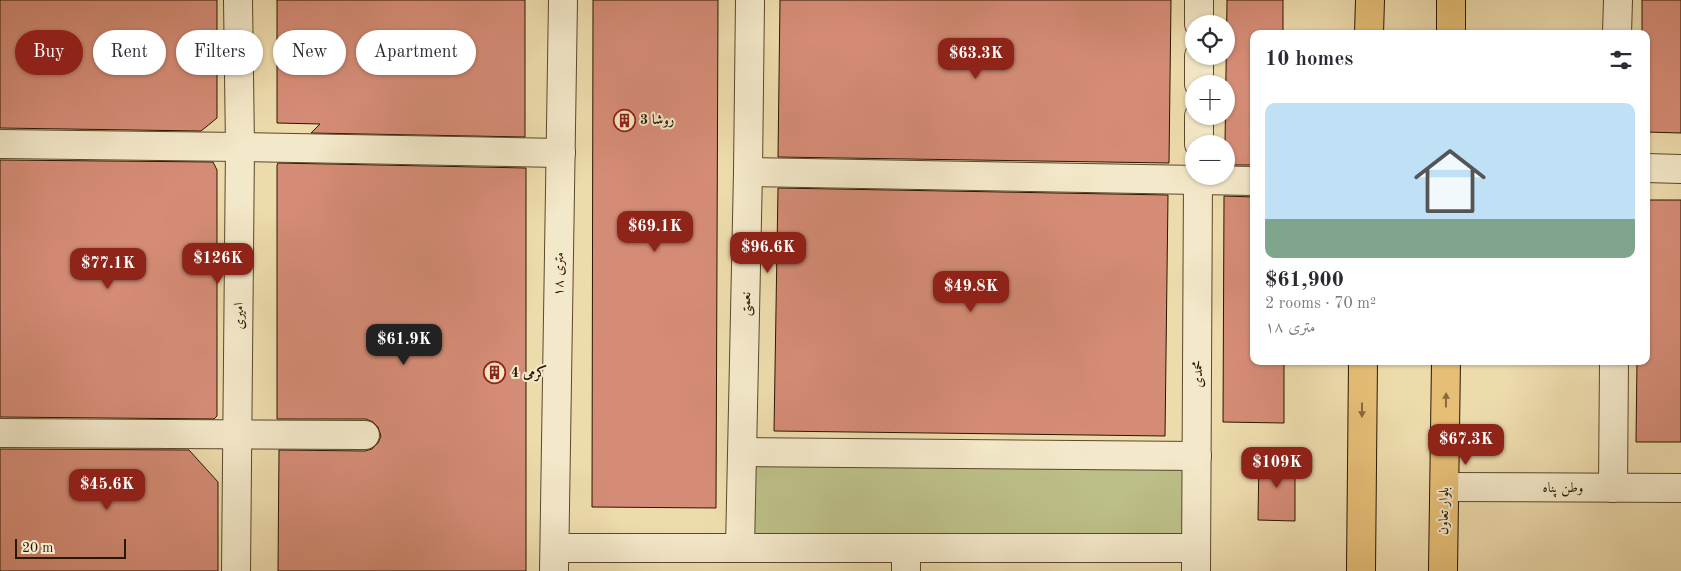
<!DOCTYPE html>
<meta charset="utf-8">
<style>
body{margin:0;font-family:"Old Standard TT",Amiri,serif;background:#f7f7f7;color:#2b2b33;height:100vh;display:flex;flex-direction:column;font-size:19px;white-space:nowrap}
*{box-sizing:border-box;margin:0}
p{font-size:16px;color:#7c7c81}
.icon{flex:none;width:28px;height:28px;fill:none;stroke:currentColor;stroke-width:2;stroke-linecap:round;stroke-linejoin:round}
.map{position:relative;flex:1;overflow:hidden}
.details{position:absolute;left:1250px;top:30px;width:400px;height:335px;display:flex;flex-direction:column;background:#fff;border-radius:10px;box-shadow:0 1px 4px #0004}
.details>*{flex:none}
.hud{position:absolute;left:15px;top:30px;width:475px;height:45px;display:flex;gap:10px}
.controls{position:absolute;left:1185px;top:15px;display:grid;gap:10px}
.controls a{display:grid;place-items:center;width:50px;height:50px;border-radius:50%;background:#fff;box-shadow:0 1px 4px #0004;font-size:25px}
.scale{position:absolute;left:15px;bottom:12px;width:111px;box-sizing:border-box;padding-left:5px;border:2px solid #2a1700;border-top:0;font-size:14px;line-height:18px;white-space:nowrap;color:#2a1700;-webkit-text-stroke:4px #f3e8c9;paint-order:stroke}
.price{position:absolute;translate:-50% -42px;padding:0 11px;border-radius:10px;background:#8f2418;color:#fff;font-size:16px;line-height:32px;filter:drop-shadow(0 1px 2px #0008)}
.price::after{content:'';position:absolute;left:50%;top:30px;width:15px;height:11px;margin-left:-8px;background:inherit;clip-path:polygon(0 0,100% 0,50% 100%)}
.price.active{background:#222;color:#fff}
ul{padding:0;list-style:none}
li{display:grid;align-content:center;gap:10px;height:265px;padding:0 15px}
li+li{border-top:1px solid #e1e1e2}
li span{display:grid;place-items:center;height:155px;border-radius:10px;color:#555}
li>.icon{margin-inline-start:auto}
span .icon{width:90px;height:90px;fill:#fffc;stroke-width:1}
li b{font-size:21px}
h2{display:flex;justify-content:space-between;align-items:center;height:60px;padding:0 15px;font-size:21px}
.pill{padding:0 18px;border-radius:22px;background:#fff;box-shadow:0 1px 4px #0004;font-size:18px;line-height:45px}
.pill.active{background:#8f2418;color:#fff}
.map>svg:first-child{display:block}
</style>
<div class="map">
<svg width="1681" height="571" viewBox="0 0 1681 571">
<rect width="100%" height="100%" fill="#eddbac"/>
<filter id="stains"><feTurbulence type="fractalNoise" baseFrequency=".004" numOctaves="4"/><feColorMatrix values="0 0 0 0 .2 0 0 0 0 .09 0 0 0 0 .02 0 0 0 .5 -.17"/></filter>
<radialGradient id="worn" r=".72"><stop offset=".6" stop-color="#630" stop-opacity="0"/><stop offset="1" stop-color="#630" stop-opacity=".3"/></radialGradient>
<!-- green -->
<polygon fill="#bcbf87" stroke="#736b44" points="749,458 1184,462 1183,541 748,538"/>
<!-- building -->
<g fill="#d58c76" stroke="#2a1700">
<polygon points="0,0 217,0 217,118 201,131 0,128"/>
<polygon points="277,0 525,0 525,137 311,133 320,124 277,123"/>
<polygon points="593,0 718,0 716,508 592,507"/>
<polygon points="780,0 1171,0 1169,163 778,157"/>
<polygon points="1227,0 1283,0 1283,34 1254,34 1254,165 1226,165 1225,144"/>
<polygon points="1642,0 1681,0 1681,133 1646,132 1646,34 1642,34"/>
<polygon points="0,160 213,162 217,170 217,416 214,419 0,417"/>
<polygon points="278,163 526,168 526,571 278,571 279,450 365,451 372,449 378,443 381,436 378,427 373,422 366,419 277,419 277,165"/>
<polygon points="778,188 1168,195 1165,436 774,431"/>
<polygon points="1224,196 1254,197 1254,361 1284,361 1284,423 1223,422"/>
<polygon points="1646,200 1681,200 1681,442 1636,442 1637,361 1646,361"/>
<polygon points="0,449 189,450 218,482 218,571 0,571"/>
<polygon points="1259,456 1295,457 1295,521 1258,520"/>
</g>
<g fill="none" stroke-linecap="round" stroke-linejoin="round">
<defs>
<g id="minor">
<polyline points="1199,24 1199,0"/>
<polyline points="1617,34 1618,0"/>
<polyline points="1199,84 1199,56"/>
<polyline points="0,144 240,147 561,153"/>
<polyline points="1199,144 1199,116"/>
<polyline points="1646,168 1681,169"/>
<polyline points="748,172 1254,181"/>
<polyline points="0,433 365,435"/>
<polyline points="743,452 1197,456"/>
<polyline points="1445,487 1681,488"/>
<polyline points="1613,488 1614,361"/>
<polyline points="555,548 1196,548"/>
<polyline points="740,548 748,172 750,0"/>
<polyline points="236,571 240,147 238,0"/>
<polyline points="554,571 563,0"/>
<polyline points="906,571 906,548"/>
<polyline points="1196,571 1198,176"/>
</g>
<g id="major">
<polyline points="1369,34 1370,0"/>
<polyline points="1451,34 1451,0"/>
<polyline points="1361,571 1363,361"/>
<polyline points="1443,571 1446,361"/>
</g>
</defs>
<!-- minor casing -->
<use href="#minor" stroke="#5b482b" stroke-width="30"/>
<!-- major casing -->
<use href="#major" stroke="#2a1700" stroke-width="30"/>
<!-- minor -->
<use href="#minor" stroke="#f3e8c9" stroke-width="28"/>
<!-- major -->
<use href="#major" stroke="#e6be76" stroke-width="28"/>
</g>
<!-- one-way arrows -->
<defs><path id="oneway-solid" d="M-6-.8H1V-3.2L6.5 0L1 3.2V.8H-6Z" transform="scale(1.25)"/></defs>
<g fill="#886a3b">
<use href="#oneway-solid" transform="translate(1446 400) rotate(-89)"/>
<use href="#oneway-solid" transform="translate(1362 410) rotate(90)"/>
</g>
<!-- icons -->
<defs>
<symbol id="building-ring" viewBox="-11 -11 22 22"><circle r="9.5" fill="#f3e8c9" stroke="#8f2418" stroke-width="1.5"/><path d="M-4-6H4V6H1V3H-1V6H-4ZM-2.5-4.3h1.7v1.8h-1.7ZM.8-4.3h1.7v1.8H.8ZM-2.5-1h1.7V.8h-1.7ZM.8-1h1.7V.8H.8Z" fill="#8f2418"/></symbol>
</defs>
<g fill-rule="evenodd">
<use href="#building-ring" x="612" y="108" width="25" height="25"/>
<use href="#building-ring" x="482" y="360" width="25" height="25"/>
</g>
<g text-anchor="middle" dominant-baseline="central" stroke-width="4" stroke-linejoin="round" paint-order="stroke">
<!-- poi labels -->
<g font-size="14" font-weight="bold" fill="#2a1700" stroke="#f3e8c9" text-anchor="start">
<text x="640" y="120">روشا 3</text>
<text x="511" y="373">کرمی 4</text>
</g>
<!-- street labels -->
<g font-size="14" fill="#2a1700" stroke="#f3e8c9">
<text transform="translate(559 274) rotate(-89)">۱۸ متری</text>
<text transform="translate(746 304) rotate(-89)">نعمتی</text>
<text transform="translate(239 316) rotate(-90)">امیری</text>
<text transform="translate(1198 374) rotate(-90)">محمدی</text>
<text x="1563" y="488">وطن پناه</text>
<text transform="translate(1444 511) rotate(-89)">بلوار تعاون</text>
</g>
</g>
<rect width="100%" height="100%" filter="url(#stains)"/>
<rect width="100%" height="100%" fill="url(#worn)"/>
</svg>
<div class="controls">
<a><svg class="icon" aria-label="locate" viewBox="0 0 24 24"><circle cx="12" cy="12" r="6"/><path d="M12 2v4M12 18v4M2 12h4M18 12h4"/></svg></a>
<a>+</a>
<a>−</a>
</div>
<div class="scale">20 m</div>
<b class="price" style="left:976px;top:80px">$63.3K</b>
<b class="price" style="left:655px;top:253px">$69.1K</b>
<b class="price" style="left:768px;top:274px">$96.6K</b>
<b class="price" style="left:218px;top:285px">$126K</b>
<b class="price" style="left:108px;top:290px">$77.1K</b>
<b class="price" style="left:971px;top:313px">$49.8K</b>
<b class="price active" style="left:404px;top:366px">$61.9K</b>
<b class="price" style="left:1466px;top:466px">$67.3K</b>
<b class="price" style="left:1277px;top:489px">$109K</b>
<b class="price" style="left:107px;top:511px">$45.6K</b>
<div class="hud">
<a class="pill active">Buy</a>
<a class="pill">Rent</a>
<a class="pill">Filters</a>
<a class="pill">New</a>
<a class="pill">Apartment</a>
</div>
<section class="details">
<h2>10 homes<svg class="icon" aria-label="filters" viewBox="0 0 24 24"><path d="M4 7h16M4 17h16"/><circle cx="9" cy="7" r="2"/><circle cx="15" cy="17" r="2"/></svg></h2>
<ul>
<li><span style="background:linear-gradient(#bfe0f5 75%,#7fa58c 0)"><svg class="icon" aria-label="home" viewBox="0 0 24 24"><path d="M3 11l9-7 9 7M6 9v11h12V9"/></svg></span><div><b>$61,900</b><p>2 rooms · 70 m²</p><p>۱۸ متری</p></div></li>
</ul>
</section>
</div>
